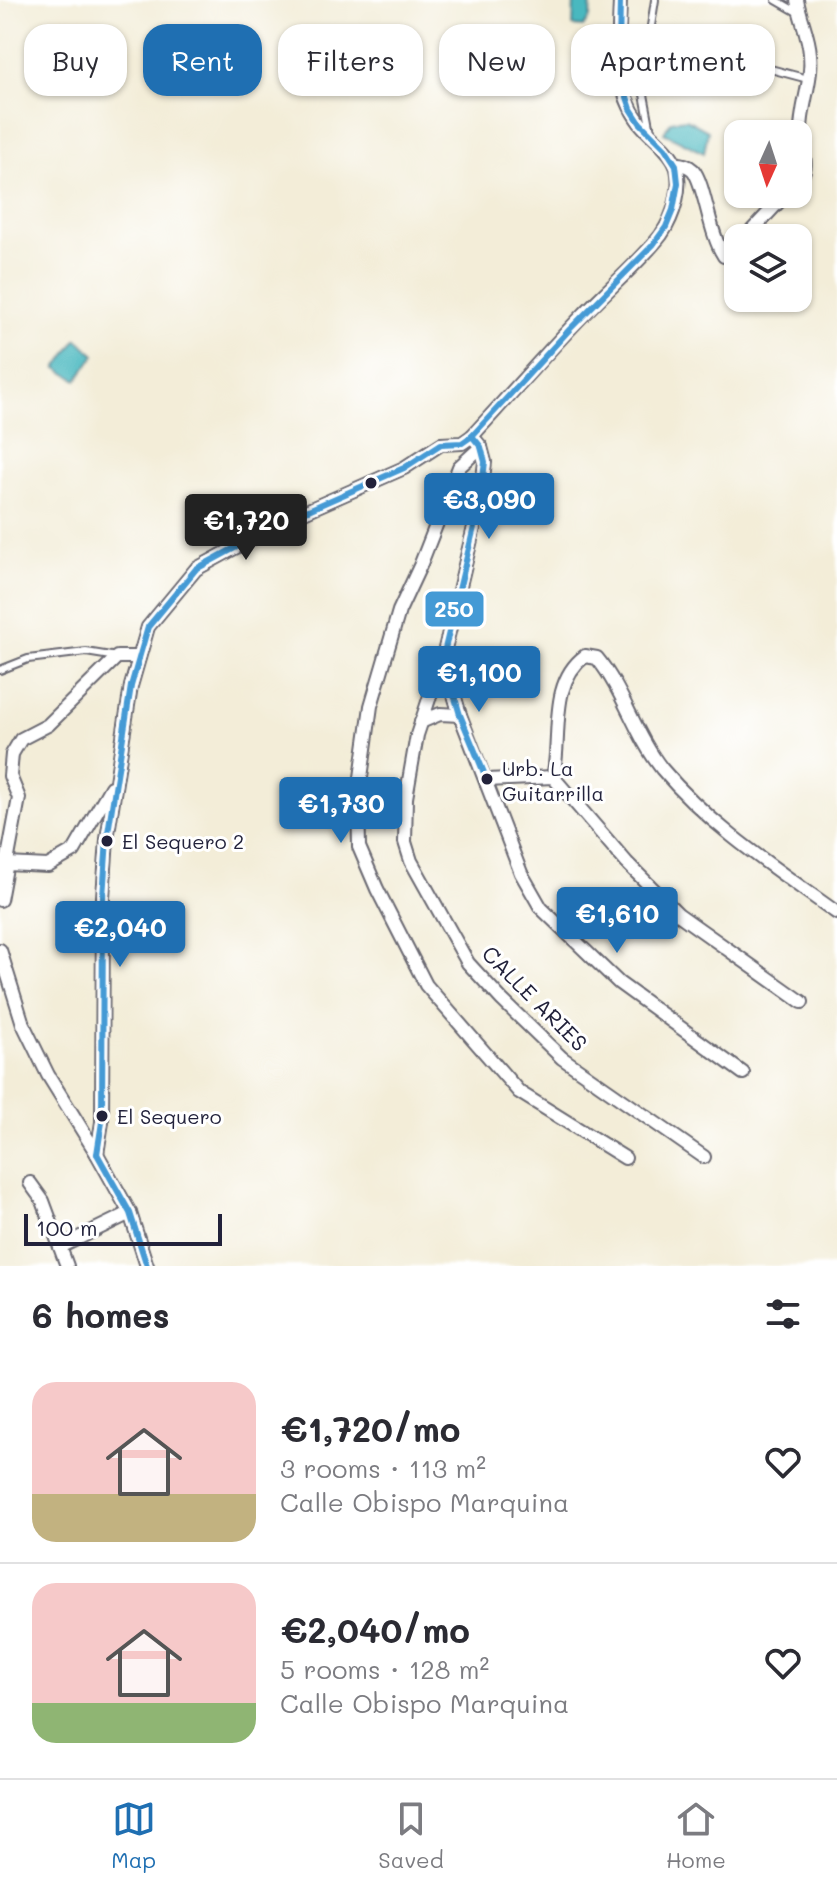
<!DOCTYPE html>
<meta charset="utf-8">
<style>
body{margin:0;font-family:Mali,sans-serif;background:#f7f7f7;color:#2b2b33;height:100vh;display:flex;flex-direction:column;font-size:30px;white-space:nowrap}
*{box-sizing:border-box;margin:0}
p{font-size:26px;color:#7c7c81}
.icon{flex:none;width:44px;height:44px;fill:none;stroke:currentColor;stroke-width:2;stroke-linecap:round;stroke-linejoin:round}
.map{position:relative;height:1266px;overflow:hidden}
.details{display:flex;flex-direction:column;background:#fff;flex:1}
.details>*{flex:none}
.hud{position:absolute;left:24px;top:24px;width:790px;height:72px;display:flex;gap:16px}
.needle{width:52px;rotate:183deg}
.controls{position:absolute;left:724px;top:120px;display:grid;gap:16px}
.controls a{display:grid;place-items:center;width:88px;height:88px;border-radius:16px;background:#fff;box-shadow:0 2px 6px #0004;font-size:40px}
.scale{position:absolute;left:24px;bottom:20px;width:198px;box-sizing:border-box;padding-left:8px;border:4px solid #22223b;border-top:0;font-size:22px;line-height:28px;white-space:nowrap;color:#22223b;-webkit-text-stroke:6px #fff;paint-order:stroke}
.price{position:absolute;translate:-50% -68px;padding:0 18px;border-radius:8px;background:#1f6fb2;color:#fff;font-size:26px;line-height:52px;filter:drop-shadow(0 2px 4px #0008)}
.price::after{content:'';position:absolute;left:50%;top:48px;width:24px;height:18px;margin-left:-12px;background:inherit;clip-path:polygon(0 0,100% 0,50% 100%)}
.price.on{background:#222;color:#fff}
ul{padding:0;list-style:none}
li{display:flex;align-items:center;gap:24px;height:200px;padding:0 32px}
li+li{border-top:2px solid #e1e1e2}
li span{display:grid;place-items:center;flex:none;width:224px;height:160px;border-radius:24px;color:#555}
li>.icon{margin-inline-start:auto}
span .icon{width:96px;height:96px;fill:#fffc;stroke-width:1}
li b{font-size:34px}
h2{display:flex;justify-content:space-between;align-items:center;height:96px;padding:0 32px;font-size:34px}
.chip{padding:0 28px;border-radius:24px;background:#fff;box-shadow:0 2px 6px #0004;font-size:28px;line-height:72px}
.chip.on{background:#1f6fb2;color:#fff}
.tabs{display:flex;justify-content:space-around;align-items:center;height:112px;border-top:2px solid #e1e1e2;background:#fff;font-size:22px;color:#7c7c81}
.tabs a{display:grid;justify-items:center;gap:4px}
.tabs .on{color:#1f6fb2}
.map>svg:first-child{display:block}
</style>
<div class="map">
<svg width="837" height="1266" viewBox="0 0 837 1266">
<rect width="100%" height="100%" fill="#fff"/>
<filter id="ink" filterUnits="userSpaceOnUse"><feTurbulence type="fractalNoise" baseFrequency=".0125" numOctaves="2"/><feDisplacementMap in="SourceGraphic" scale="16" xChannelSelector="R" yChannelSelector="G"/><feConvolveMatrix kernelMatrix="1 2 1 2 8 2 1 2 1" color-interpolation-filters="sRGB"/></filter>
<filter id="wash" filterUnits="userSpaceOnUse"><feTurbulence type="fractalNoise" baseFrequency=".006" numOctaves="4" result="noise"/><feDisplacementMap in="SourceGraphic" scale="32" xChannelSelector="R" yChannelSelector="G"/><feGaussianBlur stdDeviation="1.8" result="paint"/><feColorMatrix in="noise" values="0 0 0 0 0 0 0 0 0 0 0 0 0 0 0 0 0 1.4 0 .05"/><feComposite in="paint" operator="in"/></filter>
<g filter="url(#wash)">
<rect width="100%" height="100%" fill="#f3edd8"/>
<!-- water -->
<g fill="#49b8bf" stroke="#366d7d" stroke-width="2">
<polygon points="574,0 591,0 590,18 583,27 573,26"/>
<polygon points="686,119 708,131 704,153 664,133 671,121"/>
<polygon points="77,339 95,355 77,380 57,368"/>
</g>
</g>
<g filter="url(#ink)">
<g fill="none" stroke-linecap="round" stroke-linejoin="round">
<defs>
<g id="service">
<polyline points="776,0 797,12"/>
<polyline points="748,63 808,79"/>
<polyline points="651,131 642,84 655,0"/>
<polyline points="0,670 28,659 86,652 117,657"/>
</g>
<g id="minor">
<path d="M797 0C800 18 809 36 810 54 813 81 800 107 801 134 801 151 811 167 798 182"/>
<path d="M675 164C683 164 688 165 693 170 705 184 709 234 724 256H735L738 251"/>
<polyline points="745,238 786,194"/>
<polyline points="472,436 481,447 485,462 480,502 443,657 417,735 406,798 405,842 411,861 468,963 502,1000 562,1058 704,1157"/>
<polyline points="481,447 459,467 420,566 399,611 371,706 358,799 359,847 377,889 426,985 519,1092 625,1158"/>
<polyline points="443,657 460,715 521,873 541,908 619,983 743,1073"/>
<polyline points="421,722 440,714 460,715"/>
<path d="M553 777C562 738 548 683 585 656L597 658C624 691 635 735 662 769 711 827 776 869 837 913"/>
<polyline points="487,780 553,777 627,863 678,914 802,1002"/>
<polyline points="7,864 48,866 74,851 111,787"/>
<polyline points="0,900 19,798 10,776 12,754 21,739 48,725 117,657 139,657"/>
<polyline points="0,950 23,1024 48,1075 97,1154 130,1213 147,1266"/>
<path d="M97 1154 102 1122 103 897 107 839 131 686 148 627 196 569 288 519 404 468 441 444 462 443 472 436C510 395 546 353 584 314 607 290 642 260 661 235 674 216 683 187 676 165 670 149 651 137 640 123 612 86 619 44 620 0"/>
<polyline points="30,1183 43,1201 67,1266"/>
<polyline points="60,1247 130,1213"/>
</g>
</defs>
<!-- service casing -->
<use href="#service" stroke="#6b6972" stroke-width="10"/>
<!-- minor casing -->
<use href="#minor" stroke="#6b6972" stroke-width="16"/>
<!-- service -->
<use href="#service" stroke="#fff" stroke-width="6"/>
<!-- minor -->
<use href="#minor" stroke="#fff" stroke-width="12"/>
<defs>
<g id="bus-1">
<polyline points="472,436 481,447 485,462 480,502 443,657 460,715 487,780"/>
<polyline points="97,1154 102,1122 103,897 107,839 131,686 148,627 196,569 288,519 404,468 441,444 462,443 472,436 570,329 653,245 666,227 673,210 678,183 676,165 665,148 640,123 631,109 621,79 619,48 620,0"/>
<polyline points="97,1154 130,1213 147,1266"/>
</g>
</defs>
<!-- bus-1 casing -->
<use href="#bus-1" stroke="#fff" stroke-width="12"/>
<!-- bus-1 -->
<use href="#bus-1" stroke="#449ad5" stroke-width="6"/>
</g>
</g>
<!-- markers -->
<g fill="#22223b" stroke="#fff" stroke-width="3">
<circle cx="371" cy="483" r="7"/>
<circle cx="487" cy="779" r="7"/>
<circle cx="107" cy="841" r="7"/>
<circle cx="102" cy="1116" r="7"/>
</g>
<g text-anchor="middle" dominant-baseline="central" stroke-width="6" stroke-linejoin="round" paint-order="stroke">
<!-- bus labels -->
<g font-size="20" fill="#22223b" stroke="#fff" text-anchor="start">
<text x="502" y="768">Urb. La<tspan x="502" dy="25">Guitarrilla</tspan></text>
<text x="122" y="841">El Sequero 2</text>
<text x="117" y="1116">El Sequero</text>
</g>
<!-- street labels -->
<g font-size="22" fill="#22223b" stroke="#fff">
<text transform="translate(535 998) rotate(45)">CALLE ARIES</text>
</g>
</g>
<rect stroke="#fff" stroke-width="3" x="424" y="590" width="61" height="38" rx="8" fill="#449ad5"/>
<g font-size="22" text-anchor="middle" font-weight="bold" fill="#fff">
<text x="454" y="617">250</text>
</g>
</svg>
<div class="controls">
<a><svg class="needle" viewBox="-14 -14 28 28"><path d="M0-13l5 13h-10z" fill="#e53935"/><path d="M0 13l5-13h-10z" fill="#7c7c81"/></svg></a>
<a><svg class="icon" aria-label="layers" viewBox="0 0 24 24"><path d="M12 4l9 5-9 5-9-5zM3 14l9 5 9-5"/></svg></a>
</div>
<div class="scale">100 m</div>
<b class="price" style="left:489px;top:541px">€3,090</b>
<b class="price on" style="left:246px;top:562px">€1,720</b>
<b class="price" style="left:479px;top:714px">€1,100</b>
<b class="price" style="left:341px;top:845px">€1,730</b>
<b class="price" style="left:617px;top:955px">€1,610</b>
<b class="price" style="left:120px;top:969px">€2,040</b>
<div class="hud">
<a class="chip">Buy</a>
<a class="chip on">Rent</a>
<a class="chip">Filters</a>
<a class="chip">New</a>
<a class="chip">Apartment</a>
</div>
</div>
<section class="details">
<h2>6 homes<svg class="icon" aria-label="filters" viewBox="0 0 24 24"><path d="M4 7h16M4 17h16"/><circle cx="9" cy="7" r="2"/><circle cx="15" cy="17" r="2"/></svg></h2>
<ul>
<li><span style="background:linear-gradient(#f6c9c9 70%,#c2b280 0)"><svg class="icon" aria-label="home" viewBox="0 0 24 24"><path d="M3 11l9-7 9 7M6 9v11h12V9"/></svg></span><div><b>€1,720/mo</b><p>3 rooms · 113 m²</p><p>Calle Obispo Marquina</p></div><svg class="icon" aria-label="heart" viewBox="0 0 24 24"><path d="M12 20l-8-8c-3-5 5-10 8-4 3-6 11-1 8 4z"/></svg></li>
<li><span style="background:linear-gradient(#f6c9c9 75%,#8fb573 0)"><svg class="icon" aria-label="home" viewBox="0 0 24 24"><path d="M3 11l9-7 9 7M6 9v11h12V9"/></svg></span><div><b>€2,040/mo</b><p>5 rooms · 128 m²</p><p>Calle Obispo Marquina</p></div><svg class="icon" aria-label="heart" viewBox="0 0 24 24"><path d="M12 20l-8-8c-3-5 5-10 8-4 3-6 11-1 8 4z"/></svg></li>
</ul>
</section>
<nav class="tabs">
<a class="on"><svg class="icon" aria-label="map" viewBox="0 0 24 24"><path d="M3 6l6-2 6 2 6-2v14l-6 2-6-2-6 2zM9 4v14M15 6v14"/></svg>Map</a>
<a><svg class="icon" aria-label="saved" viewBox="0 0 24 24"><path d="M7 4h10v16l-5-4-5 4z"/></svg>Saved</a>
<a><svg class="icon" aria-label="home" viewBox="0 0 24 24"><path d="M3 11l9-7 9 7M6 9v11h12V9"/></svg>Home</a>
</nav>
